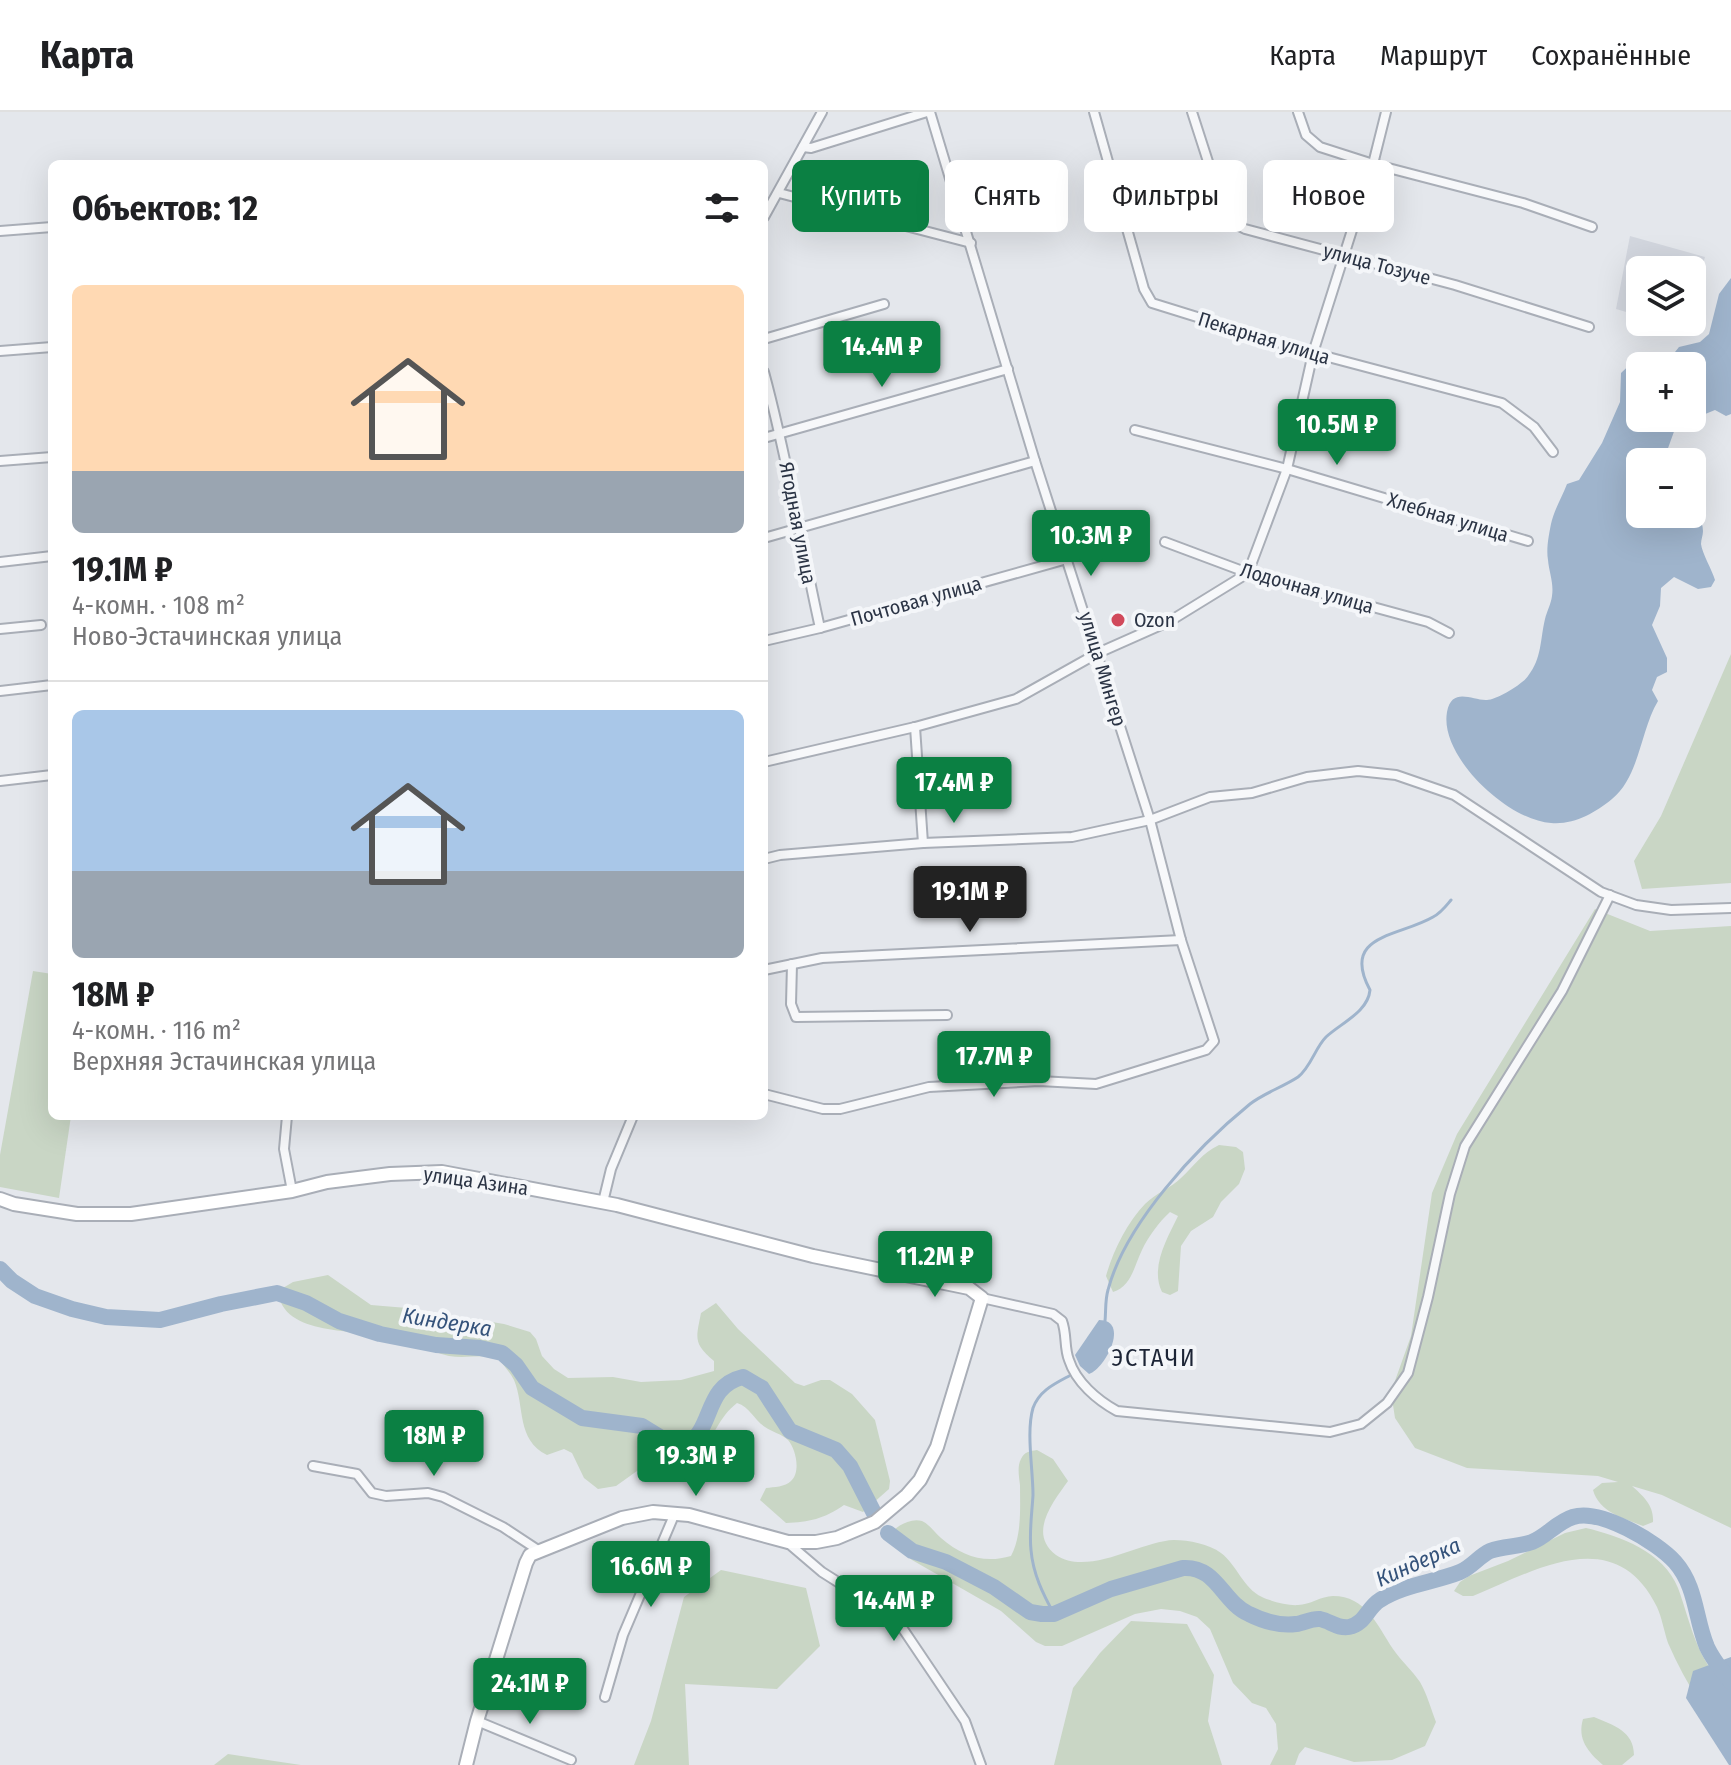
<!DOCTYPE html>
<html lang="ru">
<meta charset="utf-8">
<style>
body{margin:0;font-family:"Fira Sans Condensed",sans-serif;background:#f6f6f6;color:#202124;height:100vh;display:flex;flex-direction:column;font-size:30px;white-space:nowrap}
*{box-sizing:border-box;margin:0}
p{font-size:26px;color:#757577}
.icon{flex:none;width:44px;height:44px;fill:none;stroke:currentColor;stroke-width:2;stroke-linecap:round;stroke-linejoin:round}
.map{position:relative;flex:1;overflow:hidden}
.drawer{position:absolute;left:48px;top:48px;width:720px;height:960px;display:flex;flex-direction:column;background:#fff;border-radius:12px;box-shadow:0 8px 32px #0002}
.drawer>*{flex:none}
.banner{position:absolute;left:792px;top:48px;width:760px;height:72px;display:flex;gap:16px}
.tools{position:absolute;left:1626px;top:144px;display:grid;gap:16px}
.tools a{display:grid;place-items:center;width:80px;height:80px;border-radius:12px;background:#fff;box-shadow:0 8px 32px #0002;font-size:40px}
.price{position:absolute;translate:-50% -68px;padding:0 18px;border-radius:8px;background:#0b8043;color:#fff;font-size:26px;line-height:52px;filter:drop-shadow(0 2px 4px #0008)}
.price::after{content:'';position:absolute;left:50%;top:48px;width:24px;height:18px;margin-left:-12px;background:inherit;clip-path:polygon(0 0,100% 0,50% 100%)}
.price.current{background:#222;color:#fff}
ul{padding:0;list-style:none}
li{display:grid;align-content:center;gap:16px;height:424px;padding:0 24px}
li+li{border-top:2px solid #e0e0e0}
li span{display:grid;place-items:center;height:248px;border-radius:12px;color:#555}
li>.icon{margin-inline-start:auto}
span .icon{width:144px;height:144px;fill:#fffc;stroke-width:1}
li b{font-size:34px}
h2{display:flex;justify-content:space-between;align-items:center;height:96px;padding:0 24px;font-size:34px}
.chip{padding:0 28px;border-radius:12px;background:#fff;box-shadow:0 8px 32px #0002;font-size:28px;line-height:72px}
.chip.current{background:#0b8043;color:#fff}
header{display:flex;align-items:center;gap:48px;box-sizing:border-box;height:112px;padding:0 40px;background:#fff;border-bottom:2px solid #e0e0e0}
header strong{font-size:38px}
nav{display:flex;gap:44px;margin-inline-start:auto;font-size:28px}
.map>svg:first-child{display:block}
</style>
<header>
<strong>Карта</strong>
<nav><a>Карта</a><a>Маршрут</a><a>Сохранённые</a></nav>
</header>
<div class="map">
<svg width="1731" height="1653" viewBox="0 0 1731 1653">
<rect width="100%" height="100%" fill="#e4e7ec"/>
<!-- built -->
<polygon fill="#d2d6de" points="1630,124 1705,145 1692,187 1692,158 1640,158 1640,204 1616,197"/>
<!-- green -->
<g fill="#c9d6c5">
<polygon points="1731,542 1731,771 1642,777 1634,749 1661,704"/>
<path d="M1595 797 1650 819 1731 814V1416L1662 1383 1632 1374C1643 1384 1654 1393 1653 1410L1643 1414C1623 1406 1599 1400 1593 1378L1602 1371 1618 1370 1598 1364 1467 1356 1415 1336 1395 1306 1391 1280 1411 1224 1432 1081 1457 1022Z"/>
<polygon points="33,859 52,862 52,1004 71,1004 59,1086 0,1075 0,1043"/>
<path d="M1219 1033 1236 1035 1243 1040 1245 1057 1239 1072 1221 1090 1213 1105 1191 1119 1181 1134 1178 1179 1170 1183 1162 1180C1150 1155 1167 1127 1178 1104L1170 1100C1159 1110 1148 1125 1142 1138 1134 1154 1132 1174 1113 1180L1106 1164C1113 1139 1127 1111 1145 1092 1156 1081 1171 1076 1181 1066 1195 1053 1202 1041 1219 1033Z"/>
<path d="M328 1163 371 1193 407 1196 504 1212 530 1220 536 1227 542 1244 554 1257 568 1266 613 1265 641 1270 681 1268 714 1259V1249C693 1231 696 1227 701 1201L716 1191 738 1217 795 1271 804 1274 821 1268H830L852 1282 875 1308 890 1369 889 1377 863 1400 844 1393C824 1407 809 1410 786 1411L760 1388 766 1376C774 1375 785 1375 791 1369 801 1360 796 1337 788 1328 782 1322 772 1320 765 1315 754 1308 750 1295 737 1291 719 1305 714 1324 701 1342L658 1344 616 1374 598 1377 584 1366 572 1341 564 1337 547 1343C516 1328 525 1294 514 1268 510 1260 503 1253 498 1246 482 1242 465 1247 449 1244 429 1239 410 1229 390 1225 358 1217 282 1225 278 1179L293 1170Z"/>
<path d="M1037 1338 1053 1347 1068 1369C1054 1389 1027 1421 1056 1443 1088 1465 1141 1429 1174 1428 1189 1428 1209 1432 1221 1441 1237 1453 1243 1476 1262 1485 1270 1489 1289 1494 1298 1493 1310 1493 1321 1484 1333 1484 1366 1484 1377 1513 1393 1537 1401 1549 1412 1558 1420 1570 1427 1582 1431 1597 1436 1610L1425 1634 1392 1648 1354 1650 1305 1635 1299 1642 1295 1653H1270L1278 1637 1276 1612 1266 1596 1252 1591 1233 1571 1210 1517 1197 1505 1180 1499 1161 1497 1135 1502 1062 1534H1045L1036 1530 1001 1499 912 1448 902 1439 893 1419C900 1412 912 1406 922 1409 929 1412 935 1421 941 1426 962 1444 984 1452 1011 1444 1022 1423 1020 1396 1020 1373 1019 1365 1017 1354 1021 1347 1024 1340 1030 1339 1037 1338Z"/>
<path d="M1586 1416C1620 1424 1664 1440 1678 1476 1689 1506 1694 1536 1715 1563L1700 1591C1688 1572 1677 1552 1668 1531 1664 1519 1662 1506 1657 1495 1615 1410 1536 1458 1473 1484H1463L1454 1479 1460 1470 1469 1464 1508 1449 1565 1421Z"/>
<polygon points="721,1458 806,1476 820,1534 777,1577 685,1572 689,1653 634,1653 651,1609 684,1485"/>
<polygon points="1131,1509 1187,1512 1214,1563 1208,1609 1222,1653 1054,1653 1073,1576 1100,1541"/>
<path d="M1594 1605C1613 1613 1634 1619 1634 1643L1622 1653H1603C1588 1640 1577 1627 1583 1607Z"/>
<polygon points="228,1642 301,1653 214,1653"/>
</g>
<!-- water -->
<g fill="#9fb4cc" fill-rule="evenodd">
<path d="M1731 166V302L1726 304 1715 298 1676 314 1663 350H1640V402H1654L1664 408C1678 400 1703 397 1703 419 1703 423 1701 428 1701 432 1702 441 1712 458 1715 468L1711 475 1698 477 1674 465 1661 476 1660 494 1652 513 1667 546V560L1657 565 1652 578 1658 589C1640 619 1640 664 1612 687 1595 701 1574 713 1551 711 1509 709 1439 645 1447 600 1452 574 1473 589 1487 588 1496 588 1523 572 1528 564 1542 546 1540 528 1545 507 1547 499 1551 492 1552 484 1554 471 1549 460 1548 448 1546 437 1549 422 1551 412 1554 398 1562 385 1567 372L1579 368 1602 331 1620 290 1621 261 1638 245H1671L1679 235 1700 230 1709 222 1719 182ZM1640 254H1692V306H1640Z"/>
<path d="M1099 1208C1130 1208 1106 1256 1089 1262L1080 1254 1075 1243Z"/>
<polygon points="1731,1545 1731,1653 1729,1653 1686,1586 1693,1559"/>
</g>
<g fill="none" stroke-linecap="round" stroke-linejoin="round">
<!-- stream -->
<g stroke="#9fb4cc" stroke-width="3">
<path d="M1105 1209C1106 1199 1105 1188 1108 1178 1125 1112 1197 1035 1250 992 1264 981 1283 975 1298 965 1311 955 1315 936 1326 925 1341 911 1368 900 1370 878 1340 822 1399 825 1433 805 1441 801 1446 794 1451 788"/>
<path d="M1054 1502C1043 1482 1033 1462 1031 1438 1029 1420 1032 1401 1033 1383 1033 1357 1026 1320 1033 1296 1039 1279 1054 1272 1069 1264"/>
</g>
<!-- river -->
<g stroke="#9fb4cc" stroke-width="16">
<path d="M0 1157 12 1169 35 1184 72 1197 106 1205 160 1208 221 1192 277 1181 306 1191 339 1209 380 1222 436 1233 480 1236 502 1241 516 1253 532 1276 582 1306 642 1314 668 1330 681 1335C716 1322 701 1275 743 1265L762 1276 790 1319 836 1338 850 1354 874 1401"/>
<path d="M888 1421 912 1439 946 1450 994 1475 1030 1500 1042 1502H1054L1111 1477 1183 1456C1217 1454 1222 1490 1249 1502 1263 1509 1281 1514 1296 1512 1304 1511 1312 1506 1320 1507 1330 1509 1338 1517 1349 1515 1365 1512 1367 1496 1380 1488 1403 1473 1435 1470 1460 1460 1472 1455 1479 1444 1490 1439 1504 1434 1518 1435 1532 1430 1547 1424 1557 1410 1573 1405 1600 1396 1657 1430 1675 1450 1697 1475 1695 1507 1707 1535 1713 1548 1722 1559 1731 1570"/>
</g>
<defs>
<g id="street">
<polyline points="1094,0 1144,177 1152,191 1313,241 1502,291 1534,315 1553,340"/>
<path d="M1192 0 1222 93C1227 105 1233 111 1245 117L1455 173 1589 215"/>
<polyline points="1298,0 1306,23 1320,35 1373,52 1523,91 1592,115"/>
<polyline points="803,35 811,36 927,0"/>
<polyline points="779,81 971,131"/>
<polyline points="764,105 822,0"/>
<polyline points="0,119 52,115"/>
<polyline points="764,227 884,192"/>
<polyline points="0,239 52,235"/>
<path d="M764 260C787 344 801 431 820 516"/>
<polyline points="1135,318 1287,357 1528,429"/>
<polyline points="764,326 1008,257"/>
<polyline points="0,349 52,345"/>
<polyline points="764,426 1035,349"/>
<polyline points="1165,430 1248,461 1428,510 1449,521"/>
<polyline points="0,450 52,444"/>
<polyline points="0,517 41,513"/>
<polyline points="764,529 820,516 1067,447"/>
<polyline points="0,579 52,573"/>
<polyline points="915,615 923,731"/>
<polyline points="764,650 915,615 1016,587 1098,541 1170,509 1248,461 1287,357 1313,241 1373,52 1386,0"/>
<polyline points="0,669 52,663"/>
<polyline points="764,747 780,743 923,731 1072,725 1150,708 1210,685 1252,681 1307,665 1358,659 1396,663 1454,683 1601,780 1636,793 1671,798 1731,796"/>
<polyline points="792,852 791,892 796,905 947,903"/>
<polyline points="764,858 822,846 1181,828"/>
<polyline points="764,982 823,997 840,997 929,975 1039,969 1096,972 1206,938 1214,929 1181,828 1150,708 1035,349 930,0"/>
<polyline points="287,1004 284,1037 292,1079"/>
<polyline points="603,1090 611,1057 633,1004"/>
<path d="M982 1186 1053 1202 1062 1209C1067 1222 1064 1236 1069 1248 1076 1270 1097 1288 1117 1299L1330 1320 1361 1312 1387 1291 1408 1261 1428 1185 1450 1082 1465 1034 1562 879 1610 783"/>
<polyline points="313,1354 357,1362 372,1381 386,1384 428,1381 443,1385 503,1415 538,1438"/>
<polyline points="788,1431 822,1460 882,1498 901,1514 965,1609 981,1653"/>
<polyline points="605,1585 623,1523 675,1401"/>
<polyline points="477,1609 571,1648"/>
</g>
<polyline id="secondary" points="0,1087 14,1092 77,1102 131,1102 292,1079 327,1070 390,1062 442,1060 617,1093 813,1144 969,1176 982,1186 937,1335 920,1368 907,1383 875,1410 837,1426 816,1430 788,1430 689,1403 653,1400 622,1406 530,1443 526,1451 477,1609 466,1653"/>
</defs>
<!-- street casing -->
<use href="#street" stroke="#a9aeb7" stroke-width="12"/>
<!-- secondary casing -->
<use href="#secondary" stroke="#a9aeb7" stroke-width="16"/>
<!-- street -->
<use href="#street" stroke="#f7f8fa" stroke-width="8"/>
<!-- secondary -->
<use href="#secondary" stroke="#fff" stroke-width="12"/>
</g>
<!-- markers -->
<circle fill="#d1495b" stroke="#f4f6f9" stroke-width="3" cx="1118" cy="508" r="8"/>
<g text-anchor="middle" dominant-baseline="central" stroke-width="8" stroke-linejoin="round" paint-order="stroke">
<!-- street labels -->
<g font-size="20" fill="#2b3445" stroke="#f4f6f9">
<text transform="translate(1377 152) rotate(15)">улица Тозуче</text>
<text transform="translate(1264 226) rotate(17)">Пекарная улица</text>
<text transform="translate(1448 405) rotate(17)">Хлебная улица</text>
<text transform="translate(798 411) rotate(79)">Ягодная улица</text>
<text transform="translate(1307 476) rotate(16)">Лодочная улица</text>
<text transform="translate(916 489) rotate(-16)">Почтовая улица</text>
<text transform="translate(1103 557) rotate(73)">улица Мингер</text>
<text transform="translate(476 1069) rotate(8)">улица Азина</text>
</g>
<!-- poi labels -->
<g font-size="20" fill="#2b3445" stroke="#f4f6f9" text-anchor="start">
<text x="1134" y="508">Ozon</text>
</g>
<!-- water labels -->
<g font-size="22" font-style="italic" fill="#34527a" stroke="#f4f6f9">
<text transform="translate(447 1210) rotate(9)">Киндерка</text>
<text transform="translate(1418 1450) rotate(-24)">Киндерка</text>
</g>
<!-- quarter labels -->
<g font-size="24" letter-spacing="2" fill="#1d2536" stroke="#f4f6f9">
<text x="1154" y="1246">ЭСТАЧИ</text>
</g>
</g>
</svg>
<div class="tools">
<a><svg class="icon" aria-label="layers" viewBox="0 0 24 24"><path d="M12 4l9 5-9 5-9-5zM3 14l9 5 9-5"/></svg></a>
<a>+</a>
<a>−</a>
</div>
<b class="price" style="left:882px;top:277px">14.4M ₽</b>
<b class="price" style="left:1337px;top:355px">10.5M ₽</b>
<b class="price" style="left:1091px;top:466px">10.3M ₽</b>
<b class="price" style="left:954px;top:713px">17.4M ₽</b>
<b class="price current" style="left:970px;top:822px">19.1M ₽</b>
<b class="price" style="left:994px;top:987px">17.7M ₽</b>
<b class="price" style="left:935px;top:1187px">11.2M ₽</b>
<b class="price" style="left:434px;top:1366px">18M ₽</b>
<b class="price" style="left:696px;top:1386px">19.3M ₽</b>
<b class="price" style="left:651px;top:1497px">16.6M ₽</b>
<b class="price" style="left:894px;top:1531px">14.4M ₽</b>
<b class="price" style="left:530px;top:1614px">24.1M ₽</b>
<div class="banner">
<a class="chip current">Купить</a>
<a class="chip">Снять</a>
<a class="chip">Фильтры</a>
<a class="chip">Новое</a>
</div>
<section class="drawer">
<h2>Объектов: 12<svg class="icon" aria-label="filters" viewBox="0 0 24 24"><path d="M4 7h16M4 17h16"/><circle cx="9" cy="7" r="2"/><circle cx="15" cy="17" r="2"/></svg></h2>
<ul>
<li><span style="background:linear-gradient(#ffd9b3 75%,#9aa5b1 0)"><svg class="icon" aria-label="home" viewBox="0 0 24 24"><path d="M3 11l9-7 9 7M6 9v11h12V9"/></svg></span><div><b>19.1M ₽</b><p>4-комн. · 108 m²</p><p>Ново-Эстачинская улица</p></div></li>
<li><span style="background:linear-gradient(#a9c7e8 65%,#9aa5b1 0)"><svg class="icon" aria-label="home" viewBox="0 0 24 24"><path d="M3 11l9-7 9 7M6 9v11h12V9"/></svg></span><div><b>18M ₽</b><p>4-комн. · 116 m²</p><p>Верхняя Эстачинская улица</p></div></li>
</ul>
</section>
</div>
